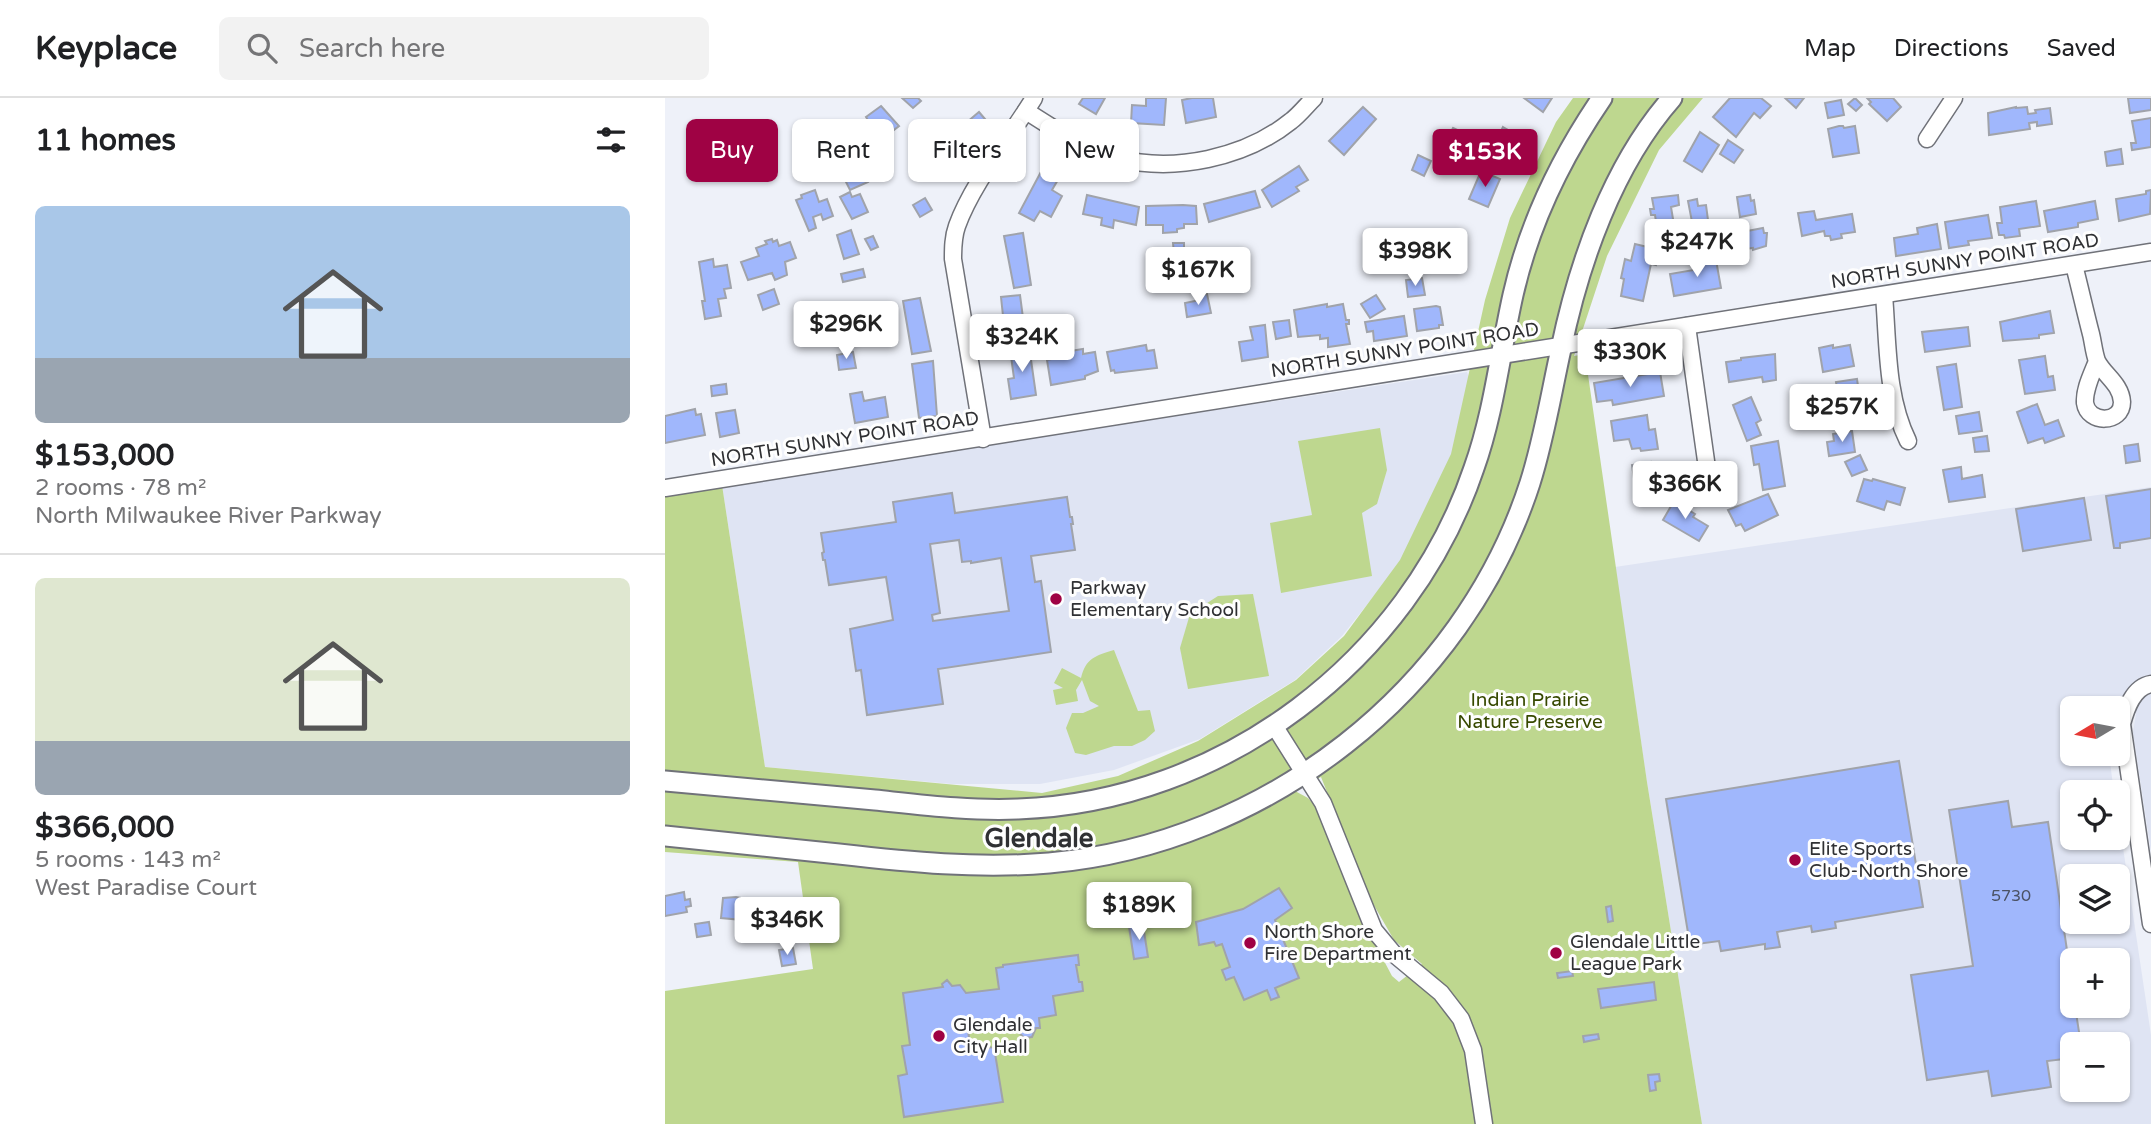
<!DOCTYPE html>
<meta charset="utf-8">
<style>
body{margin:0;font-family:"Varela Round",sans-serif;background:#f2f2f2;color:#202124;height:100vh;display:flex;flex-direction:column;font-size:26px;white-space:nowrap}
*{box-sizing:border-box;margin:0}
p{font-size:23px;color:#757577}
.icon{flex:none;width:38px;height:38px;fill:none;stroke:currentColor;stroke-width:2;stroke-linecap:round;stroke-linejoin:round}
.map{position:relative;flex:1;overflow:hidden}
.panel{display:flex;flex-direction:column;background:#fff;width:665px}
.panel>*{flex:none}
.guide{position:absolute;left:21px;top:21px;width:665px;height:63px;display:flex;gap:14px}
.needle{width:46px;rotate:260deg}
.fabs{position:absolute;left:1395px;top:598px;display:grid;gap:14px}
.fabs a{display:grid;place-items:center;width:70px;height:70px;border-radius:10px;background:#fff;box-shadow:0 2px 5px #0004;font-size:35px}
.price{position:absolute;translate:-50% -60px;padding:0 16px;border-radius:7px;background:#fff;color:#222;font-size:23px;line-height:46px;filter:drop-shadow(0 2px 4px #0008)}
.price::after{content:'';position:absolute;left:50%;top:42px;width:21px;height:16px;margin-left:-10px;background:inherit;clip-path:polygon(0 0,100% 0,50% 100%)}
.price.current{background:#9f0244;color:#fff}
ul{padding:0;list-style:none}
li{display:grid;align-content:center;gap:14px;height:371px;padding:0 35px}
li+li{border-top:2px solid #e0e0e0}
li span{display:grid;place-items:center;height:217px;border-radius:10px;color:#555}
li>.icon{margin-inline-start:auto}
span .icon{width:126px;height:126px;fill:#fffc;stroke-width:1}
li b{font-size:30px}
h2{display:flex;justify-content:space-between;align-items:center;height:84px;padding:0 35px;font-size:30px}
.chip{padding:0 24px;border-radius:10px;background:#fff;box-shadow:0 2px 5px #0004;font-size:24px;line-height:63px}
.chip.current{background:#9f0244;color:#fff}
header{display:flex;align-items:center;gap:42px;box-sizing:border-box;height:98px;padding:0 35px;background:#fff;border-bottom:2px solid #e0e0e0}
header strong{font-size:33px}
nav{display:flex;gap:38px;margin-inline-start:auto;font-size:24px}
.search{width:490px;height:63px;background:#f2f2f2;display:flex;align-items:center;gap:18px;box-sizing:border-box;padding:0 24px;border-radius:10px;color:#757577;font-size:26px}
main{display:flex;flex:1;min-height:0}
.map>svg:first-child{display:block}
</style>
<header>
<strong>Keyplace</strong>
<div class="search"><svg class="icon" aria-label="search" viewBox="0 0 24 24"><circle cx="10" cy="10" r="6"/><path d="M15 15l6 6"/></svg>Search here</div>
<nav><a>Map</a><a>Directions</a><a>Saved</a></nav>
</header>
<main>
<section class="panel">
<h2>11 homes<svg class="icon" aria-label="filters" viewBox="0 0 24 24"><path d="M4 7h16M4 17h16"/><circle cx="9" cy="7" r="2"/><circle cx="15" cy="17" r="2"/></svg></h2>
<ul>
<li><span style="background:linear-gradient(#a9c7e8 70%,#9aa5b1 0)"><svg class="icon" aria-label="home" viewBox="0 0 24 24"><path d="M3 11l9-7 9 7M6 9v11h12V9"/></svg></span><div><b>$153,000</b><p>2 rooms · 78 m²</p><p>North Milwaukee River Parkway</p></div></li>
<li><span style="background:linear-gradient(#dfe7d0 75%,#9aa5b1 0)"><svg class="icon" aria-label="home" viewBox="0 0 24 24"><path d="M3 11l9-7 9 7M6 9v11h12V9"/></svg></span><div><b>$366,000</b><p>5 rooms · 143 m²</p><p>West Paradise Court</p></div></li>
</ul>
</section>
<div class="map">
<svg width="1486" height="1026" viewBox="0 0 1486 1026">
<rect width="100%" height="100%" fill="#eef1f9"/>
<!-- built -->
<g fill="#dfe4f3" fill-rule="evenodd">
<polygon points="802,274 805,283 787,356 736,464 677,538 630,582 535,641 449,672 375,686 287,686 100,669 57,387"/>
<path d="M1486 389V754L1468 635 1471 615 1444 609 1443 611H1407V656H1444L1449 695H1407V740H1452L1453 716 1486 937V1026H1037L982 684 950 469ZM1407 779H1452V824H1407ZM1407 863H1452V908H1407ZM1407 947H1452V992H1407Z"/>
</g>
<!-- green -->
<g fill="#bed78f" fill-rule="evenodd">
<path d="M908 0H1038L994 52 942 158 909 258 920 256 982 684 1037 1026H0V893L148 871 133 764 0 754V396L57 387 100 669 377 695 453 678 533 643 631 582 679 538 735 462 786 356 820 202 845 120 891 24ZM656 679 703 797 729 842 757 866 734 884 727 878 691 810 652 710 643 700 630 693Z"/>
<polygon points="715,330 722,372 712,406 697,415 707,478 616,495 605,425 647,417 633,343"/>
<polygon points="588,496 604,578 523,591 515,550 525,516 553,498"/>
<path d="M449 552 473 613 485 612 490 633 480 642 467 648H449L421 657 410 655 401 630 407 615H418L434 608 425 603 417 582 411 592 413 603 391 607 388 592 398 590 389 585 397 570 416 580C421 560 430 558 449 552Z"/>
</g>
<!-- building -->
<g fill="#a0b7fc" stroke="#a0a3aa" stroke-width="2" fill-rule="evenodd">
<polygon points="237,0 253,0 256,3 248,10"/>
<polygon points="418,0 440,0 431,16 414,6"/>
<polygon points="481,0 501,0 499,27 466,25 467,7 481,8"/>
<polygon points="527,0 548,0 551,19 521,25 517,2"/>
<polygon points="859,0 887,0 878,14"/>
<polygon points="1065,0 1096,0 1106,8 1095,20 1089,15 1071,39 1048,19"/>
<polygon points="1120,0 1139,0 1131,10"/>
<polygon points="1190,0 1197,7 1191,13 1183,6"/>
<polygon points="1202,0 1228,0 1236,9 1222,23 1204,6 1206,4"/>
<polygon points="1463,0 1486,0 1486,12 1465,15"/>
<polygon points="1176,2 1179,17 1163,20 1160,5"/>
<polygon points="216,8 234,28 216,42 201,19"/>
<polygon points="698,9 711,21 679,57 664,43"/>
<polygon points="1351,9 1351,10 1362,9 1363,16 1371,15 1370,12 1385,10 1387,26 1372,28 1372,24 1364,25 1365,31 1324,37 1323,15"/>
<polygon points="314,14 325,27 313,37 302,24"/>
<polygon points="1486,20 1486,49 1467,52 1466,45 1471,45 1467,23"/>
<polygon points="1174,28 1178,28 1179,30 1190,28 1194,55 1168,59 1163,31"/>
<polygon points="838,29 852,37 854,33 859,35 841,70 823,60"/>
<polygon points="788,30 803,37 796,53 780,45"/>
<polygon points="1035,34 1054,47 1037,74 1019,63"/>
<polygon points="1063,42 1078,52 1069,65 1055,56"/>
<polygon points="1456,51 1458,66 1442,68 1440,54"/>
<polygon points="190,57 203,84 185,92 172,66"/>
<polygon points="753,57 766,63 759,78 747,72"/>
<polygon points="634,68 643,82 631,89 634,93 607,109 597,92"/>
<polygon points="378,70 394,80 387,92 397,98 386,119 375,113 369,123 354,115"/>
<polygon points="816,73 835,81 823,109 804,101"/>
<polygon points="150,92 154,104 162,101 168,118 158,122 156,116 148,119 151,130 144,133 131,102 137,100 136,97"/>
<polygon points="1486,92 1485,116 1454,123 1451,101 1481,96 1481,93"/>
<polygon points="590,93 595,109 544,124 539,106"/>
<polygon points="185,94 187,99 195,96 203,114 187,121 175,99"/>
<polygon points="422,97 474,109 471,127 449,122 448,130 436,127 437,120 418,116"/>
<polygon points="1013,97 1014,107 1006,109 1009,127 992,130 990,117 986,117 985,111 989,111 987,100"/>
<polygon points="1085,97 1086,103 1089,102 1091,116 1075,119 1072,99"/>
<polygon points="260,100 267,112 255,119 248,107"/>
<polygon points="1032,101 1033,108 1041,107 1043,122 1027,124 1023,103"/>
<polygon points="1371,103 1375,128 1354,131 1355,138 1340,140 1339,137 1334,137 1332,125 1337,125 1335,109"/>
<polygon points="1430,103 1433,121 1413,125 1413,129 1383,134 1379,113"/>
<polygon points="518,107 531,108 532,126 519,126 519,130 512,131 512,134 498,135 498,127 481,127 481,108"/>
<polygon points="1149,113 1151,122 1187,116 1190,134 1176,136 1177,140 1166,142 1165,138 1160,138 1159,133 1137,138 1133,115"/>
<polygon points="1323,117 1327,140 1303,143 1304,147 1284,150 1280,124"/>
<polygon points="1272,126 1276,151 1231,158 1229,140 1253,136 1252,130"/>
<polygon points="1098,130 1099,135 1102,135 1101,148 1088,152 1088,150 1080,151 1077,134"/>
<polygon points="186,132 194,156 179,161 172,137"/>
<polygon points="358,135 366,187 349,190 339,138"/>
<polygon points="208,138 213,149 206,152 200,141"/>
<polygon points="107,141 108,144 112,142 114,148 125,144 131,160 120,164 122,177 110,182 107,175 83,182 76,164 94,158 91,150 102,146 100,143"/>
<polygon points="508,145 519,145 519,155 509,156"/>
<polygon points="742,146 745,169 731,171 728,149"/>
<polygon points="970,146 995,152 991,167 986,166 978,203 956,198 959,181 956,180 960,161 966,163"/>
<polygon points="48,161 49,169 62,167 66,190 59,191 61,200 53,201 56,218 40,221 37,203 40,203 34,164"/>
<polygon points="1051,162 1056,190 1009,198 1005,176 1029,172 1028,166"/>
<polygon points="551,165 553,181 538,184 536,167"/>
<polygon points="198,171 200,179 178,184 176,176"/>
<polygon points="757,180 760,197 743,199 741,182"/>
<polygon points="109,191 114,206 98,212 93,197"/>
<polygon points="542,196 546,215 522,219 520,205 535,202 534,197"/>
<polygon points="355,197 358,220 365,219 366,226 359,227 362,243 341,246 336,199"/>
<polygon points="711,197 720,211 705,220 696,206"/>
<polygon points="255,200 266,253 247,256 238,203"/>
<polygon points="662,206 662,209 678,206 681,222 684,222 684,226 681,226 685,246 663,249 663,240 655,241 655,237 633,239 629,212"/>
<polygon points="771,208 775,209 778,227 774,227 774,230 752,233 749,211"/>
<polygon points="1385,213 1389,235 1374,237 1374,240 1338,243 1335,224"/>
<polygon points="739,218 742,238 709,243 708,233 702,234 700,224"/>
<polygon points="624,222 626,238 611,241 608,224"/>
<polygon points="600,227 603,259 577,263 574,244 588,242 585,229"/>
<polygon points="1303,229 1305,248 1260,254 1257,234"/>
<polygon points="481,247 482,253 489,252 492,270 450,275 449,272 446,273 442,254"/>
<polygon points="1168,247 1168,250 1185,247 1189,268 1158,274 1154,250"/>
<polygon points="364,248 371,297 346,301 343,281 349,280 345,251"/>
<polygon points="418,251 418,256 430,254 433,273 420,278 420,281 386,287 382,262 396,259 396,257 405,256 405,253"/>
<polygon points="188,254 191,270 174,272 172,257"/>
<polygon points="1110,256 1111,282 1098,284 1097,279 1064,284 1061,264 1076,262 1076,260"/>
<polygon points="1380,258 1383,279 1388,278 1390,292 1360,296 1354,262"/>
<polygon points="268,263 272,318 254,320 247,266"/>
<polygon points="1291,266 1297,309 1279,312 1272,269"/>
<polygon points="995,274 999,298 948,307 947,302 932,304 929,285"/>
<polygon points="1192,281 1198,323 1174,327 1171,307 1175,306 1171,284"/>
<polygon points="61,286 62,296 47,298 46,288"/>
<polygon points="197,294 199,303 220,299 223,319 190,325 185,296"/>
<polygon points="1086,299 1096,322 1091,325 1096,337 1082,343 1068,307"/>
<polygon points="1372,306 1380,327 1393,322 1399,338 1380,345 1378,340 1363,345 1352,314"/>
<polygon points="30,311 31,317 36,316 40,337 0,345 0,318"/>
<polygon points="70,312 74,335 55,339 51,315"/>
<polygon points="1314,314 1317,333 1294,336 1291,318"/>
<polygon points="982,317 984,332 990,331 993,351 976,353 975,350 967,351 964,341 949,343 946,323"/>
<polygon points="1187,333 1190,354 1164,358 1162,344 1169,343 1168,336"/>
<polygon points="1322,338 1324,353 1310,354 1308,340"/>
<polygon points="1113,343 1120,388 1098,392 1094,366 1089,367 1086,348"/>
<polygon points="1473,346 1475,363 1461,365 1459,348"/>
<polygon points="1195,357 1202,372 1187,378 1180,364"/>
<polygon points="986,364 989,377 993,376 996,397 972,401 967,367"/>
<polygon points="1296,369 1297,381 1317,377 1320,399 1284,404 1278,372"/>
<polygon points="1199,381 1207,383 1208,381 1240,390 1235,407 1222,403 1219,412 1192,403"/>
<polygon points="1486,391 1486,440 1455,445 1455,450 1449,450 1441,398"/>
<path d="M287 395 290 415 402 399 405 419H407L408 426H406L410 452 366 458 370 484 376 483 386 554 273 571 278 606 202 617 196 572 191 573 185 531 228 522 221 479 164 487 160 462H158L157 455 159 454 156 435 231 424 228 404ZM294 442 297 464 306 463V465L336 460 344 513 268 523 267 517 275 515 265 446Z"/>
<polygon points="1103,396 1113,417 1080,433 1076,426 1071,428 1063,412"/>
<polygon points="1419,400 1426,442 1358,453 1351,411"/>
<polygon points="1009,403 1030,416 1028,419 1043,428 1034,443 998,422"/>
<polygon points="1234,663 1258,809 1170,824 1171,830 1147,834 1146,828 1112,834 1115,849 1100,851 1100,846 1056,853 1054,843 1025,847 1001,701"/>
<polygon points="1343,703 1347,729 1383,724 1407,886 1407,908 1410,908 1416,947 1407,947 1407,960 1382,963 1386,989 1327,998 1323,973 1262,982 1246,877 1308,868 1284,712"/>
<polygon points="614,790 627,810 610,822 634,880 610,890 614,899 606,902 602,892 579,902 569,879 561,882 557,872 565,869 557,846 551,848 549,844 534,847 531,824 578,811"/>
<polygon points="19,794 20,802 25,801 26,808 21,809 22,814 0,818 0,798"/>
<polygon points="71,799 92,803 99,835 80,839 77,822 56,820 58,800"/>
<polygon points="946,808 948,823 943,824 941,809"/>
<polygon points="44,824 46,837 32,839 30,826"/>
<polygon points="478,827 483,859 469,861 464,829"/>
<polygon points="128,850 131,866 117,868 114,852"/>
<polygon points="413,857 414,867 411,867 414,884 417,884 418,893 388,898 391,917 374,920 375,930 371,930 367,939 359,940 353,933 348,934 347,925 303,933 306,952 329,949 338,1004 239,1019 233,978 242,976 237,948 245,947 238,895 278,889 277,886 282,882 287,888 295,887 301,895 334,891 331,870 338,869 338,867"/>
<polygon points="907,873 908,878 893,880 892,875"/>
<polygon points="989,884 991,902 936,910 933,891"/>
<polygon points="933,936 934,941 919,944 918,938"/>
<polygon points="994,976 995,983 990,984 991,992 985,993 983,977"/>
</g>
<g fill="none" stroke-linecap="round" stroke-linejoin="round">
<defs>
<g id="minor">
<path d="M361 13C389 31 419 51 452 60 509 75 580 60 626 23 634 17 641 8 649 0"/>
<polyline points="1262,41 1289,0"/>
<path d="M1409 167C1415 190 1420 213 1426 236 1428 244 1429 255 1432 263 1439 277 1456 286 1457 304 1457 326 1423 326 1420 305 1419 291 1427 276 1432 263"/>
<path d="M1219 197C1223 245 1221 299 1243 343"/>
<polyline points="1022,228 1042,370"/>
<path d="M318 341 288 161C288 150 288 139 292 128 307 86 345 39 369 0"/>
<polyline points="0,390 1486,154"/>
<path d="M1486 586C1468 589 1461 611 1457 626L1486 826"/>
<polyline points="610,629 658,705 709,832 729,856 776,895 796,921 808,952 819,1026"/>
</g>
<g id="tertiary">
<path d="M0 683C70 690 140 696 210 702 258 707 305 713 353 711 557 704 744 563 809 370 829 314 835 255 848 197 864 126 896 60 937 0"/>
<path d="M0 738C58 744 116 750 174 756 244 764 313 771 384 765 600 746 798 593 865 385 879 341 886 296 896 251 914 164 948 67 1007 0"/>
</g>
</defs>
<!-- minor casing -->
<use href="#minor" stroke="#707279" stroke-width="19"/>
<!-- tertiary casing -->
<use href="#tertiary" stroke="#707279" stroke-width="23"/>
<!-- minor -->
<use href="#minor" stroke="#fff" stroke-width="16"/>
<!-- tertiary -->
<use href="#tertiary" stroke="#fff" stroke-width="19"/>
</g>
<!-- markers -->
<g fill="#9f0244" stroke="#fefefe" stroke-width="2.5">
<circle cx="391" cy="501" r="7"/>
<circle cx="1130" cy="762" r="7"/>
<circle cx="585" cy="845" r="7"/>
<circle cx="891" cy="855" r="7"/>
<circle cx="274" cy="938" r="7"/>
</g>
<g text-anchor="middle" dominant-baseline="central" stroke-width="6" stroke-linejoin="round" paint-order="stroke">
<!-- number labels -->
<g font-size="16" fill="#4b5265">
<text x="1346" y="798">5730</text>
</g>
<!-- street labels -->
<g font-size="19" fill="#2f3033" stroke="#fefefe">
<text transform="translate(1300 163) rotate(-9)">NORTH SUNNY POINT ROAD</text>
<text transform="translate(740 252) rotate(-9)">NORTH SUNNY POINT ROAD</text>
<text transform="translate(180 341) rotate(-9)">NORTH SUNNY POINT ROAD</text>
</g>
<!-- poi labels -->
<g font-size="19" fill="#2f3033" stroke="#fefefe" text-anchor="start">
<text x="405" y="490">Parkway<tspan x="405" dy="22">Elementary School</tspan></text>
<text x="1144" y="751">Elite Sports<tspan x="1144" dy="22">Club-North Shore</tspan></text>
<text x="599" y="834">North Shore<tspan x="599" dy="22">Fire Department</tspan></text>
<text x="905" y="844">Glendale Little<tspan x="905" dy="22">League Park</tspan></text>
<text x="288" y="927">Glendale<tspan x="288" dy="22">City Hall</tspan></text>
</g>
<!-- park labels -->
<g font-size="19" fill="#374900" stroke="#fefefe">
<text x="865" y="602">Indian Prairie<tspan x="865" dy="22">Nature Preserve</tspan></text>
</g>
<!-- district labels -->
<g font-size="26" font-weight="bold" fill="#2f3033" stroke="#fefefe">
<text x="374" y="740">Glendale</text>
</g>
</g>
</svg>
<div class="fabs">
<a><svg class="needle" viewBox="-14 -14 28 28"><path d="M0-13l5 13h-10z" fill="#e53935"/><path d="M0 13l5-13h-10z" fill="#757577"/></svg></a>
<a><svg class="icon" aria-label="locate" viewBox="0 0 24 24"><circle cx="12" cy="12" r="6"/><path d="M12 2v4M12 18v4M2 12h4M18 12h4"/></svg></a>
<a><svg class="icon" aria-label="layers" viewBox="0 0 24 24"><path d="M12 4l9 5-9 5-9-5zM3 14l9 5 9-5"/></svg></a>
<a>+</a>
<a>−</a>
</div>
<b class="price current" style="left:820px;top:91px">$153K</b>
<b class="price" style="left:1032px;top:181px">$247K</b>
<b class="price" style="left:750px;top:190px">$398K</b>
<b class="price" style="left:533px;top:209px">$167K</b>
<b class="price" style="left:181px;top:263px">$296K</b>
<b class="price" style="left:357px;top:276px">$324K</b>
<b class="price" style="left:965px;top:291px">$330K</b>
<b class="price" style="left:1177px;top:346px">$257K</b>
<b class="price" style="left:1020px;top:423px">$366K</b>
<b class="price" style="left:474px;top:844px">$189K</b>
<b class="price" style="left:122px;top:859px">$346K</b>
<div class="guide">
<a class="chip current">Buy</a>
<a class="chip">Rent</a>
<a class="chip">Filters</a>
<a class="chip">New</a>
</div>
</div>
</main>
